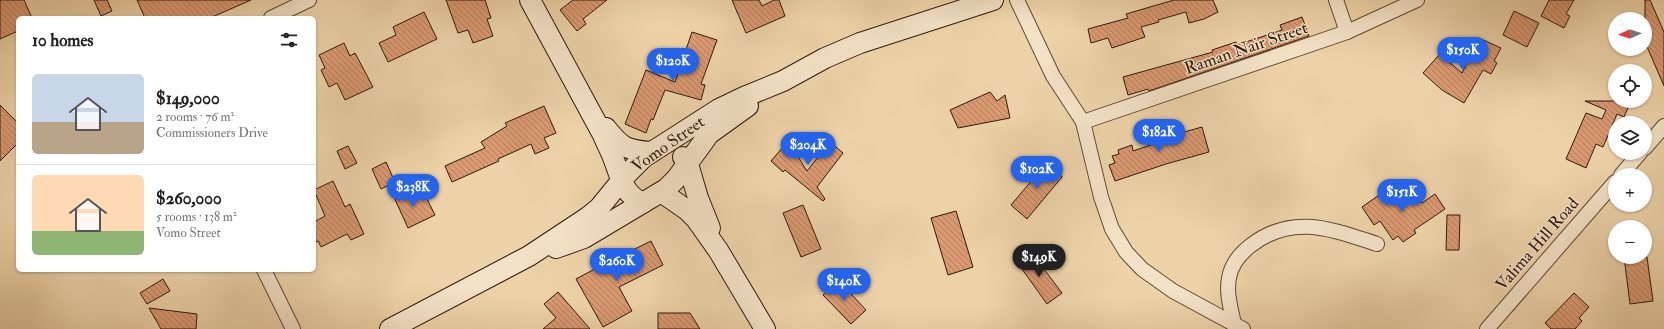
<!DOCTYPE html>
<meta charset="utf-8">
<style>
body{margin:0;font-family:"IM FELL Double Pica",serif;background:#f6f6f6;color:#222;height:100vh;display:flex;flex-direction:column;font-size:15px;white-space:nowrap}
*{box-sizing:border-box;margin:0}
p{font-size:13px;color:#767676}
.icon{flex:none;width:22px;height:22px;fill:none;stroke:currentColor;stroke-width:2;stroke-linecap:round;stroke-linejoin:round}
.map{position:relative;flex:1;overflow:hidden}
.sheet{position:absolute;left:16px;top:16px;width:300px;height:256px;display:flex;flex-direction:column;background:#fff;border-radius:6px;box-shadow:0 1px 3px #0004}
.sheet>*{flex:none}
.needle{width:26px;rotate:267deg}
.tools{position:absolute;left:1608px;top:12px;display:grid;gap:8px}
.tools a{display:grid;place-items:center;width:44px;height:44px;border-radius:50%;background:#fff;box-shadow:0 1px 3px #0004;font-size:20px}
.price{position:absolute;translate:-50% -34px;padding:0 9px;border-radius:14px;background:#2563eb;color:#fff;font-size:13px;line-height:26px;filter:drop-shadow(0 1px 2px #0008)}
.price::after{content:'';position:absolute;left:50%;top:24px;width:12px;height:9px;margin-left:-6px;background:inherit;clip-path:polygon(0 0,100% 0,50% 100%)}
.price.current{background:#222;color:#fff}
ul{padding:0;list-style:none}
li{display:flex;align-items:center;gap:12px;height:100px;padding:0 16px}
li+li{border-top:1px solid #e0e0e0}
li span{display:grid;place-items:center;flex:none;width:112px;height:80px;border-radius:6px;color:#555}
li>.icon{margin-inline-start:auto}
span .icon{width:48px;height:48px;fill:#fffc;stroke-width:1}
li b{font-size:17px}
h2{display:flex;justify-content:space-between;align-items:center;height:48px;padding:0 16px;font-size:17px}
.map>svg:first-child{display:block}
</style>
<div class="map">
<svg width="1664" height="329" viewBox="0 0 1664 329">
<defs>
<pattern id="building-back-hatch" width="6" height="6" patternUnits="userSpaceOnUse"><rect width="6" height="6" fill="#db9a72"/><path d="M-1 5l2 2M0 0l6 6M5-1l2 2" fill="none" stroke="#b27d5c"/></pattern>
</defs>
<rect width="100%" height="100%" fill="#eed3a9"/>
<filter id="stains"><feTurbulence type="fractalNoise" baseFrequency=".005" numOctaves="4"/><feColorMatrix values="0 0 0 0 .2 0 0 0 0 .09 0 0 0 0 .02 0 0 0 .5 -.17"/></filter>
<radialGradient id="worn" r=".72"><stop offset=".6" stop-color="#630" stop-opacity="0"/><stop offset="1" stop-color="#630" stop-opacity=".3"/></radialGradient>
<!-- building -->
<g fill="url(#building-back-hatch)" stroke="#2c190d">
<polygon points="0,0 24,0 32,18 18,18 18,31 0,39"/>
<polygon points="94,0 107,0 112,11 101,16"/>
<polygon points="137,0 251,0 210,18 145,18"/>
<polygon points="446,0 485,0 491,18 487,19 493,36 473,43 468,30 458,33"/>
<polygon points="573,0 607,0 583,19 586,24 577,31 560,10"/>
<polygon points="732,0 759,0 762,6 774,0 779,0 785,16 746,33"/>
<polygon points="1174,0 1213,0 1218,12 1204,19 1189,23 1186,12 1158,20 1159,22 1141,27 1145,37 1112,48 1108,38 1091,43 1088,29 1128,18 1126,14"/>
<polygon points="1549,0 1574,0 1566,14 1570,16 1564,28 1541,16"/>
<polygon points="1645,0 1650,0 1664,32 1664,86 1645,42"/>
<polygon points="1514,11 1539,23 1527,47 1503,35"/>
<polygon points="424,12 437,39 388,62 379,43 396,35 393,27"/>
<polygon points="1302,17 1309,36 1149,91 1148,89 1128,95 1123,77 1213,52 1212,50 1236,42 1237,45 1282,30 1280,25"/>
<polygon points="692,32 717,40 701,84 705,85 701,100 665,90 653,120 651,119 646,133 625,124 646,70 675,82"/>
<polygon points="1479,38 1501,48 1494,61 1497,63 1491,74 1483,70 1464,103 1442,90 1423,73 1440,54 1462,73"/>
<polygon points="344,43 350,56 355,53 373,87 345,100 337,83 329,87 321,70 325,68 319,55"/>
<polygon points="990,92 997,101 1005,95 1010,118 958,128 950,110"/>
<polygon points="1585,101 1631,101 1624,117 1617,114 1603,147 1596,144 1586,168 1566,159 1586,113 1602,119 1606,110"/>
<polygon points="0,105 18,123 18,143 0,161"/>
<polygon points="544,106 556,133 544,138 549,148 535,154 531,144 498,159 499,161 452,182 445,166 485,148 481,142 507,126 505,123"/>
<polygon points="1202,127 1209,152 1166,164 1115,181 1109,165 1115,163 1112,156 1119,154 1118,150 1132,145 1133,151 1171,138 1169,133 1183,129 1184,132"/>
<polygon points="788,141 807,171 830,142 843,153 817,187 825,199 823,201 785,170 783,172 771,161"/>
<polygon points="348,146 357,163 345,169 337,151"/>
<polygon points="1050,159 1062,177 1027,219 1011,205"/>
<polygon points="386,162 395,182 381,189 372,169"/>
<polygon points="333,181 345,207 350,204 364,234 351,240 347,234 321,247 318,241 314,243 314,222 325,216 314,190"/>
<polygon points="1392,186 1405,204 1417,196 1422,203 1435,194 1445,209 1414,230 1416,233 1403,242 1398,236 1393,240 1380,221 1374,225 1362,207"/>
<polygon points="408,188 414,200 425,195 435,215 408,228 393,195"/>
<polygon points="803,205 821,249 801,257 783,213"/>
<polygon points="956,211 973,267 948,275 931,218"/>
<polygon points="1447,215 1460,215 1459,250 1446,250"/>
<polygon points="651,241 663,265 619,287 632,311 603,327 576,279 606,263"/>
<polygon points="1031,252 1062,293 1047,304 1017,262"/>
<polygon points="1624,257 1647,257 1653,301 1630,304"/>
<polygon points="163,279 170,291 147,304 140,293"/>
<polygon points="838,280 866,310 851,324 823,295"/>
<polygon points="558,292 590,329 543,329 556,318 544,304"/>
<polygon points="1574,293 1589,307 1579,318 1582,321 1575,329 1551,329 1545,323"/>
<polygon points="149,308 197,314 196,329 161,329"/>
<polygon points="658,313 690,313 700,329 658,329"/>
</g>
<g fill="none" stroke-linecap="round" stroke-linejoin="round">
<defs>
<g id="street">
<polyline points="1017,0 1053,76 1083,122 1101,197 1112,229 1126,252 1142,269 1173,291 1243,329"/>
<polyline points="1336,0 1347,32"/>
<polyline points="271,18 309,0"/>
<polyline points="1083,122 1347,32 1417,0"/>
<polyline points="1645,148 1664,126"/>
<polyline points="1621,175 1640,153"/>
<polyline points="264,270 293,329"/>
<path d="M1234 324C1231 309 1226 293 1229 278 1231 265 1240 254 1250 246 1292 213 1331 229 1377 244"/>
<polyline points="1487,329 1615,182"/>
</g>
<g id="secondary">
<path d="M530 0 603 135C606 142 609 148 612 155 620 174 622 194 643 203"/>
<path d="M606 128C622 148 626 150 652 152"/>
<polyline points="683,157 688,164 698,198 710,228"/>
<polyline points="661,192 687,210 696,219 718,250 765,329"/>
<polyline points="556,248 584,238 666,189 677,178 709,134 748,106"/>
<polyline points="390,329 529,256 588,217 599,208 626,175 644,157 719,109 744,97 783,81 825,58 860,43 993,0"/>
</g>
</defs>
<!-- street casing -->
<use href="#street" stroke="#5c4834" stroke-width="16"/>
<!-- secondary casing -->
<use href="#secondary" stroke="#2c190d" stroke-width="22"/>
<!-- street -->
<use href="#street" stroke="#f4e2c7" stroke-width="14"/>
<!-- secondary -->
<use href="#secondary" stroke="#f4e2c7" stroke-width="20"/>
</g>
<g text-anchor="middle" dominant-baseline="central" stroke-width="3" stroke-linejoin="round" paint-order="stroke">
<!-- street labels -->
<g font-size="17" fill="#2c190d" stroke="#f4e2c7">
<text transform="translate(1246 48) rotate(-19)">Raman Nair Street</text>
<text transform="translate(668 144) rotate(-35)">Vomo Street</text>
<text transform="translate(1537 244) rotate(-49)">Valima Hill Road</text>
</g>
</g>
<rect width="100%" height="100%" filter="url(#stains)"/>
<rect width="100%" height="100%" fill="url(#worn)"/>
</svg>
<div class="tools">
<a><svg class="needle" viewBox="-14 -14 28 28"><path d="M0-13l5 13h-10z" fill="#e53935"/><path d="M0 13l5-13h-10z" fill="#767676"/></svg></a>
<a><svg class="icon" aria-label="locate" viewBox="0 0 24 24"><circle cx="12" cy="12" r="6"/><path d="M12 2v4M12 18v4M2 12h4M18 12h4"/></svg></a>
<a><svg class="icon" aria-label="layers" viewBox="0 0 24 24"><path d="M12 4l9 5-9 5-9-5zM3 14l9 5 9-5"/></svg></a>
<a>+</a>
<a>−</a>
</div>
<b class="price" style="left:1463px;top:71px">$150K</b>
<b class="price" style="left:673px;top:82px">$120K</b>
<b class="price" style="left:1159px;top:153px">$182K</b>
<b class="price" style="left:808px;top:166px">$204K</b>
<b class="price" style="left:1037px;top:190px">$102K</b>
<b class="price" style="left:413px;top:208px">$238K</b>
<b class="price" style="left:1402px;top:213px">$151K</b>
<b class="price current" style="left:1039px;top:278px">$149K</b>
<b class="price" style="left:617px;top:282px">$260K</b>
<b class="price" style="left:844px;top:302px">$140K</b>
<section class="sheet">
<h2>10 homes<svg class="icon" aria-label="filters" viewBox="0 0 24 24"><path d="M4 7h16M4 17h16"/><circle cx="9" cy="7" r="2"/><circle cx="15" cy="17" r="2"/></svg></h2>
<ul>
<li><span style="background:linear-gradient(#c9d6e8 60%,#b9a48a 0)"><svg class="icon" aria-label="home" viewBox="0 0 24 24"><path d="M3 11l9-7 9 7M6 9v11h12V9"/></svg></span><div><b>$149,000</b><p>2 rooms · 76 m²</p><p>Commissioners Drive</p></div></li>
<li><span style="background:linear-gradient(#ffd9b3 70%,#8fb573 0)"><svg class="icon" aria-label="home" viewBox="0 0 24 24"><path d="M3 11l9-7 9 7M6 9v11h12V9"/></svg></span><div><b>$260,000</b><p>5 rooms · 138 m²</p><p>Vomo Street</p></div></li>
</ul>
</section>
</div>
